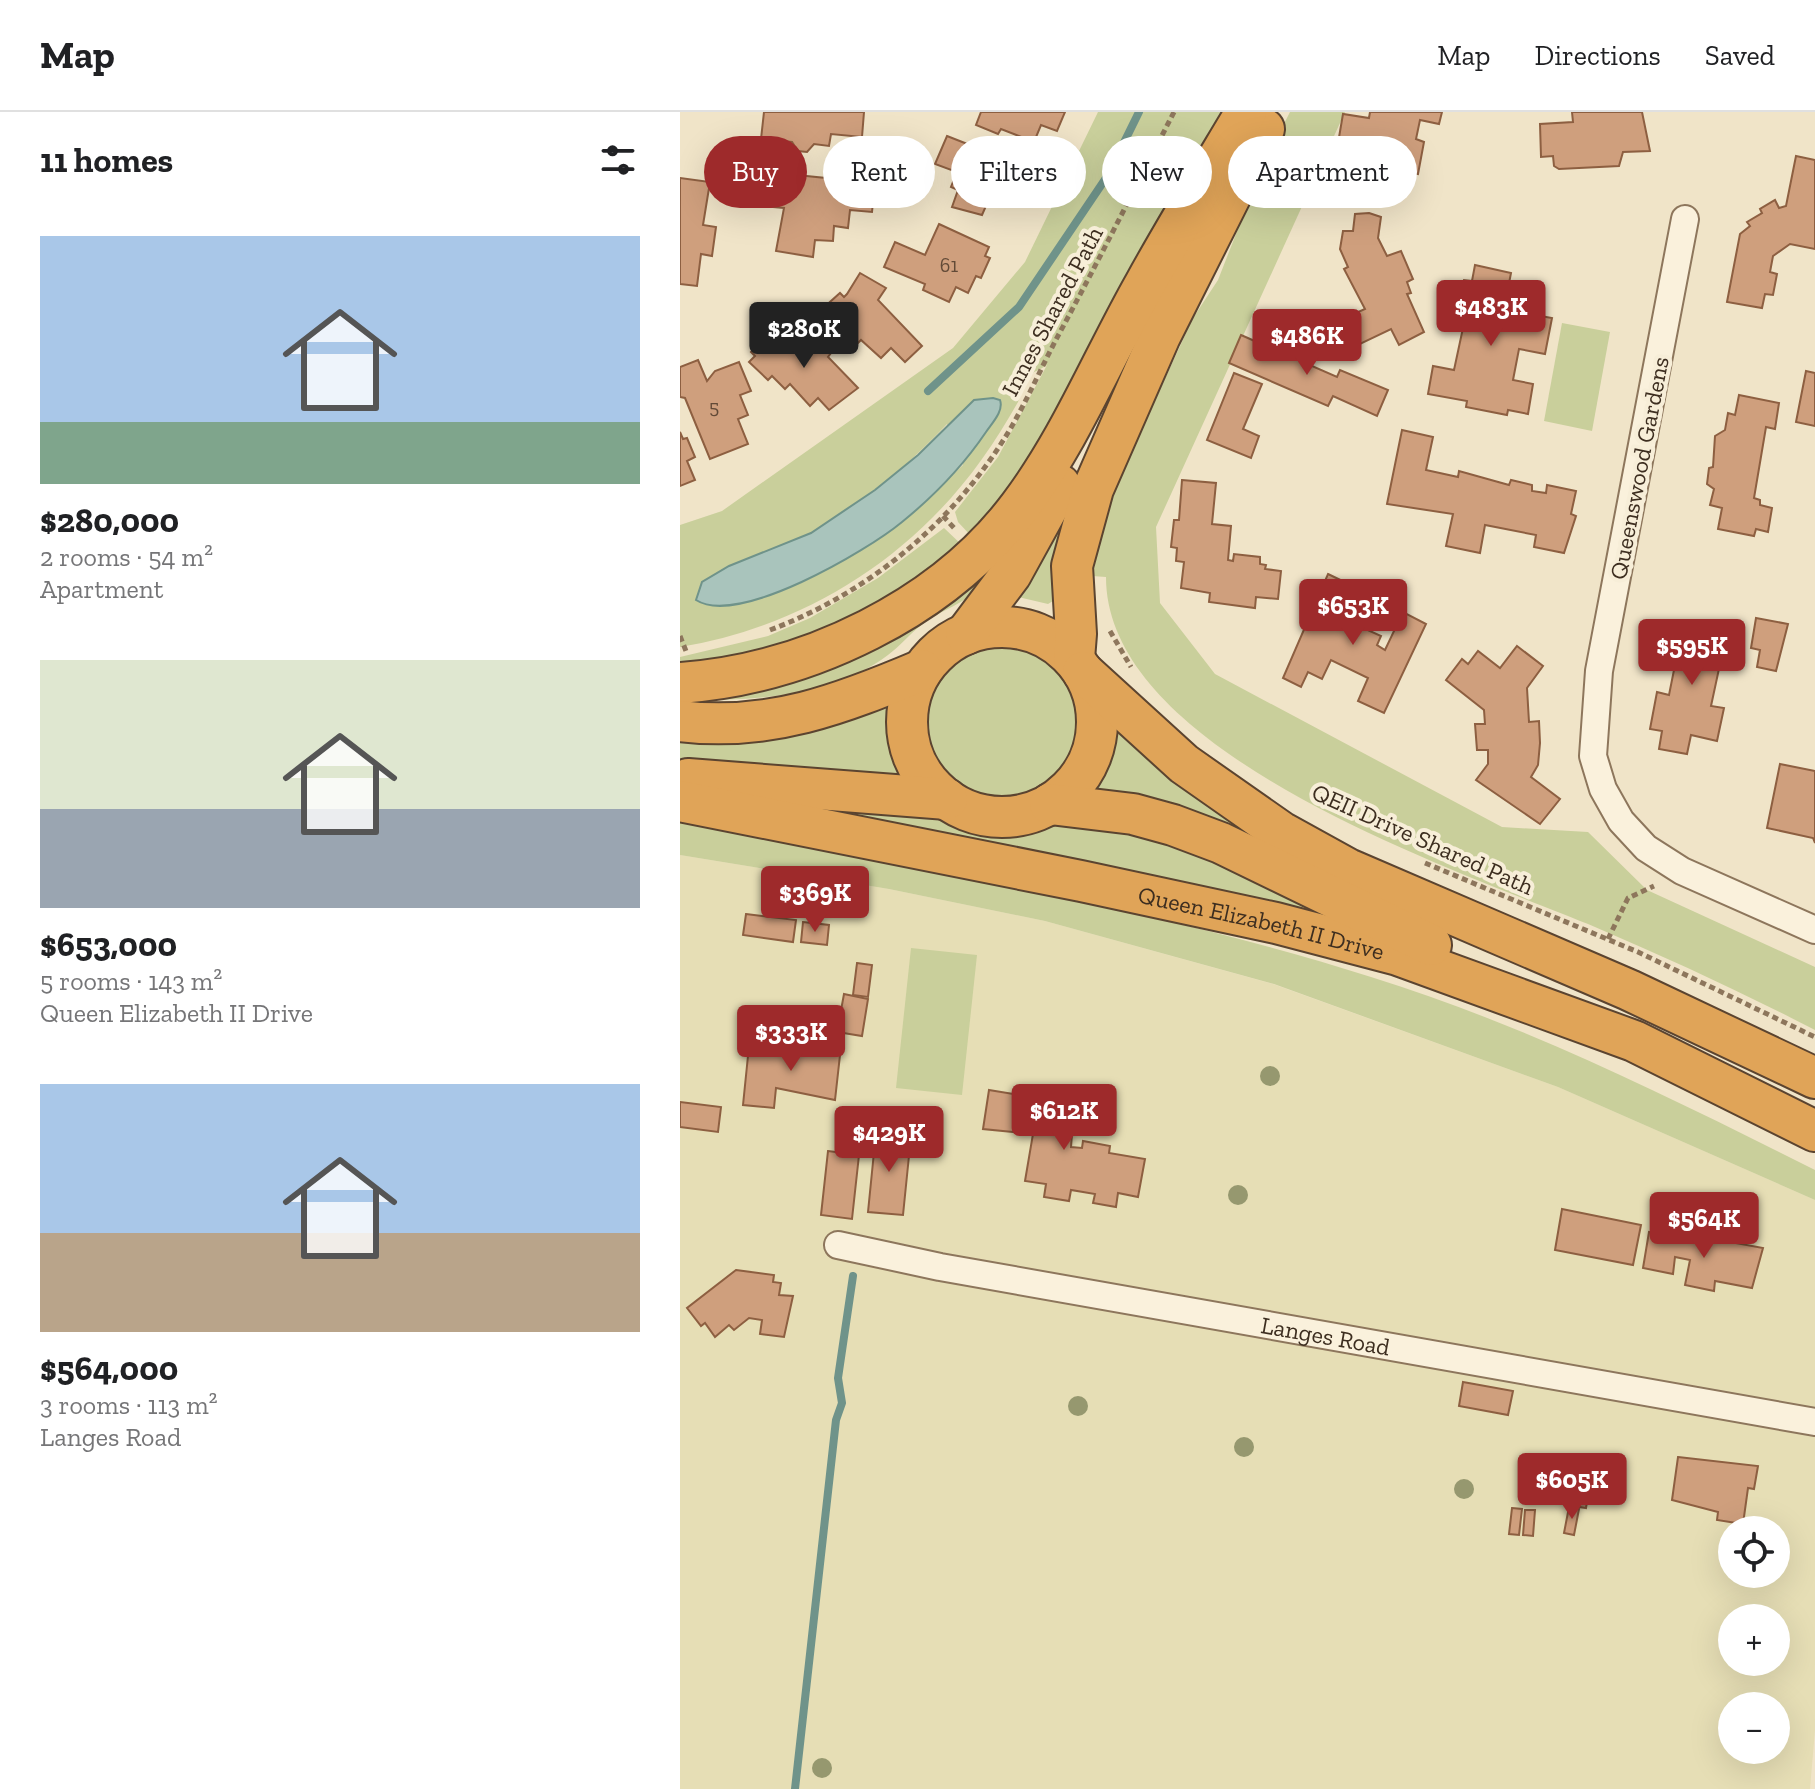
<!DOCTYPE html>
<meta charset="utf-8">
<style>
body{margin:0;font-family:"Zilla Slab",serif;background:#f2f2f2;color:#202124;height:100vh;display:flex;flex-direction:column;font-size:30px;white-space:nowrap}
*{box-sizing:border-box;margin:0}
p{font-size:26px;color:#757577}
.icon{flex:none;width:44px;height:44px;fill:none;stroke:currentColor;stroke-width:2;stroke-linecap:round;stroke-linejoin:round}
.map{position:relative;flex:1;overflow:hidden}
.details{display:flex;flex-direction:column;background:#fff;width:680px}
.details>*{flex:none}
.hud{position:absolute;left:24px;top:24px;width:760px;height:72px;display:flex;gap:16px}
.fabs{position:absolute;left:1038px;top:1404px;display:grid;gap:16px}
.fabs a{display:grid;place-items:center;width:72px;height:72px;border-radius:50%;background:#fff;box-shadow:0 8px 32px #0002;font-size:40px}
.price{position:absolute;translate:-50% -68px;padding:0 18px;border-radius:8px;background:#9e2a2b;color:#fff;font-size:26px;line-height:52px;filter:drop-shadow(0 2px 4px #0008)}
.price::after{content:'';position:absolute;left:50%;top:48px;width:24px;height:18px;margin-left:-12px;background:inherit;clip-path:polygon(0 0,100% 0,50% 100%)}
.price.active{background:#222;color:#fff}
ul{padding:0;list-style:none}
li{display:grid;align-content:center;gap:16px;height:424px;padding:0 40px}
li span{display:grid;place-items:center;height:248px;border-radius:0px;color:#555}
li>.icon{margin-inline-start:auto}
span .icon{width:144px;height:144px;fill:#fffc;stroke-width:1}
li b{font-size:34px}
h2{display:flex;justify-content:space-between;align-items:center;height:96px;padding:0 40px;font-size:34px}
.chip{padding:0 28px;border-radius:36px;background:#fff;box-shadow:0 8px 32px #0002;font-size:28px;line-height:72px}
.chip.active{background:#9e2a2b;color:#fff}
header{display:flex;align-items:center;gap:48px;box-sizing:border-box;height:112px;padding:0 40px;background:#fff;border-bottom:2px solid #e0e0e0}
header strong{font-size:38px}
nav{display:flex;gap:44px;margin-inline-start:auto;font-size:28px}
main{display:flex;flex:1;min-height:0}
.map>svg:first-child{display:block}
</style>
<header>
<strong>Map</strong>
<nav><a>Map</a><a>Directions</a><a>Saved</a></nav>
</header>
<main>
<section class="details">
<h2>11 homes<svg class="icon" aria-label="filters" viewBox="0 0 24 24"><path d="M4 7h16M4 17h16"/><circle cx="9" cy="7" r="2"/><circle cx="15" cy="17" r="2"/></svg></h2>
<ul>
<li><span style="background:linear-gradient(#a9c7e8 75%,#7fa58c 0)"><svg class="icon" aria-label="home" viewBox="0 0 24 24"><path d="M3 11l9-7 9 7M6 9v11h12V9"/></svg></span><div><b>$280,000</b><p>2 rooms · 54 m²</p><p>Apartment</p></div></li>
<li><span style="background:linear-gradient(#dfe7d0 60%,#9aa5b1 0)"><svg class="icon" aria-label="home" viewBox="0 0 24 24"><path d="M3 11l9-7 9 7M6 9v11h12V9"/></svg></span><div><b>$653,000</b><p>5 rooms · 143 m²</p><p>Queen Elizabeth II Drive</p></div></li>
<li><span style="background:linear-gradient(#a9c7e8 60%,#b9a48a 0)"><svg class="icon" aria-label="home" viewBox="0 0 24 24"><path d="M3 11l9-7 9 7M6 9v11h12V9"/></svg></span><div><b>$564,000</b><p>3 rooms · 113 m²</p><p>Langes Road</p></div></li>
</ul>
</section>
<div class="map">
<svg width="1135" height="1677" viewBox="0 0 1135 1677">
<rect width="100%" height="100%" fill="#f0e4c8"/>
<!-- farmland -->
<path fill="#e6deb5" fill-rule="evenodd" d="M0 743 209 777 365 809 593 872 878 975 1135 1088V1618L1130 1677H0ZM1052 1418H1096V1462H1052ZM1052 1506H1096V1550H1052ZM1052 1594H1096V1638H1052Z"/>
<!-- green -->
<g fill="#c9cf9b" fill-rule="evenodd">
<path d="M418 0H542L374 320 292 425 278 410 275 400 318 345 367 253C363 256 355 259 351 262 345 269 342 282 338 290 327 309 315 329 302 347 230 448 122 515 0 535V413L42 399 273 236 345 150ZM267 312 283 353 221 411 49 454C76 443 105 434 131 421 182 395 228 353 267 312Z"/>
<path d="M610 0H665L476 415 480 491 535 562 822 715 908 720 967 778 1135 855V918C1063 881 990 847 915 815 780 759 426 643 426 465L412 464 432 381 513 206 538 168 583 53Z"/>
<polygon points="882,211 930,220 912,319 864,309"/>
<polygon points="443,273 376,445 373,489 368,492 334,484"/>
<polygon points="264,416 283,434 231,476 129,528 0,557 0,545 88,524 130,506 198,466"/>
<path d="M338 417C324 437 310 465 292 482 277 495 256 500 240 514 229 523 220 534 208 543 153 584 80 588 14 588Z"/>
<circle cx="322" cy="610" r="81"/>
<path d="M216 587C212 615 214 635 227 660L223 669 0 652V627C79 623 144 624 216 587Z"/>
<polygon points="434,612 504,676 575,727 404,679 421,653 430,613"/>
<polygon points="40,686 259,704 319,716 376,710 470,719 642,800 641,809"/>
<path d="M0 710C231 755 466 794 691 865 846 913 991 986 1135 1058V1088L878 975 594 872 365 809 209 777 0 743Z"/>
<polygon points="231,836 297,843 282,983 216,976"/>
</g>
<!-- water -->
<path fill="#a9c4bc" stroke="#6f938a" stroke-width="2" d="M313 286 320 288C324 299 312 311 306 320 283 354 254 384 222 410 187 439 58 515 16 488L22 470 49 454 131 421 195 378 238 343 294 288Z"/>
<g fill="none" stroke-linecap="round" stroke-linejoin="round">
<!-- stream -->
<g stroke="#6f938a" stroke-width="8">
<polyline points="248,279 339,195 428,63 459,0"/>
<polyline points="115,1677 156,1308 162,1291 158,1266 173,1164"/>
</g>
</g>
<!-- building -->
<g fill="#cf9f7d" stroke="#8d5f41" stroke-width="2">
<polygon points="84,0 184,0 182,25 151,22 149,34 134,32 127,40 118,39 112,30 81,27"/>
<polygon points="301,0 385,0 377,19 361,13 354,30 321,17 318,22 296,13"/>
<polygon points="690,0 762,0 759,12 740,8 736,27 744,30 738,62 692,53 694,44 657,37 663,2 689,6"/>
<polygon points="892,0 962,0 970,39 943,40 939,54 879,57 874,54 873,44 861,45 860,12 893,10"/>
<polygon points="267,24 351,57 339,87 325,81 321,92 309,87 302,103 272,95 278,78 271,75 277,60 255,52"/>
<polygon points="1116,44 1135,48 1135,137 1110,132 1093,144 1090,160 1097,162 1093,183 1085,182 1082,196 1047,190 1060,122 1070,114 1067,110 1082,101 1080,97 1095,88 1099,96 1106,94"/>
<polygon points="66,58 195,71 192,100 170,98 168,116 154,114 153,129 135,128 133,145 96,139 104,96 62,92"/>
<polygon points="0,66 30,70 23,113 36,115 32,144 21,142 17,174 0,172"/>
<polygon points="689,101 701,105 698,126 707,144 721,139 733,167 727,170 731,181 727,182 744,220 719,233 711,217 680,232 669,204 685,197 664,157 668,155 660,137 663,119 673,119 675,102"/>
<polygon points="259,112 309,135 305,144 310,146 301,166 296,164 288,181 276,175 269,190 243,178 245,172 204,155 215,130 245,143"/>
<polygon points="795,153 831,161 823,202 826,198 872,206 865,242 839,237 833,268 853,272 848,302 828,298 827,303 786,295 787,289 748,282 753,254 774,258 786,202 777,200 784,168 792,169"/>
<polygon points="180,161 206,176 198,188 242,234 225,250 211,236 201,246 181,228 176,233 164,223 156,230 132,206 160,181 164,185 167,182"/>
<polygon points="130,219 151,241 148,245 178,276 149,298 138,286 130,294 110,272 105,277 92,264 88,268 69,250 75,244 71,240 84,226 89,230 94,225 101,232 106,227 114,235"/>
<polygon points="561,223 657,265 660,258 708,278 697,304 653,284 648,294 549,251"/>
<polygon points="18,248 27,269 35,259 59,250 71,279 60,283 68,303 58,307 68,332 30,347 5,286 0,285 0,255"/>
<polygon points="1126,259 1135,261 1135,314 1116,310"/>
<polygon points="554,261 582,272 563,317 579,324 571,346 527,328"/>
<polygon points="1059,283 1099,291 1095,317 1086,315 1074,386 1080,388 1080,393 1092,396 1088,420 1076,417 1074,424 1038,417 1042,396 1030,393 1034,377 1027,372 1029,356 1033,355 1035,324 1045,318 1048,301 1055,303"/>
<polygon points="722,318 753,325 746,358 778,365 779,359 829,373 831,368 852,373 852,379 866,381 867,373 896,379 891,402 896,404 884,441 854,435 856,423 805,413 800,441 766,434 773,402 707,392"/>
<polygon points="0,320 3,327 7,326 15,345 7,349 15,368 0,374"/>
<polygon points="502,368 536,371 532,412 551,414 548,448 553,449 554,442 580,445 580,452 586,453 585,457 601,459 598,487 576,485 575,496 529,490 530,481 501,476 504,450 496,449 497,436 491,435 494,408 499,408"/>
<polygon points="648,462 675,475 657,512 665,516 668,509 701,524 697,533 705,538 723,500 746,512 704,601 678,589 688,566 651,548 642,567 628,560 621,575 603,566"/>
<polygon points="1076,506 1108,512 1096,559 1077,555 1080,538 1071,536"/>
<polygon points="987,512 1059,526 1053,555 1040,552 1031,594 1044,596 1037,629 1011,623 1007,642 979,637 982,619 970,617 977,580 989,583 996,548 981,545"/>
<polygon points="837,534 863,554 847,576 849,610 859,609 860,631 858,653 851,665 880,687 860,712 796,668 808,652 808,638 797,638 795,612 805,612 804,598 766,568 782,547 788,552 798,539 820,556"/>
<polygon points="1100,652 1135,659 1135,731 1133,726 1087,716"/>
<polygon points="66,802 116,808 113,830 63,823"/>
<polygon points="123,810 149,813 147,833 121,830"/>
<polygon points="177,851 192,853 188,885 173,883"/>
<polygon points="164,882 188,887 182,924 157,920"/>
<polygon points="106,931 119,933 118,940 137,942 138,931 161,934 155,988 96,976 94,996 63,993 69,934 105,938"/>
<polygon points="309,978 339,983 338,988 394,998 391,1035 402,1036 403,1029 430,1034 429,1041 465,1047 458,1085 438,1081 436,1095 413,1091 415,1082 391,1078 389,1089 364,1085 366,1072 345,1069 353,1022 303,1017"/>
<polygon points="0,990 41,995 38,1020 0,1015"/>
<polygon points="196,1020 231,1024 223,1103 188,1100"/>
<polygon points="148,1039 179,1043 172,1107 141,1103"/>
<polygon points="882,1097 961,1113 953,1153 875,1138"/>
<polygon points="969,1120 996,1125 1007,1122 1083,1136 1072,1176 1035,1169 1034,1179 1005,1173 1010,1148 995,1145 993,1162 963,1156"/>
<polygon points="56,1158 94,1163 93,1170 101,1171 99,1183 113,1184 104,1225 80,1222 82,1208 69,1206 54,1218 49,1213 35,1225 25,1211 21,1214 7,1196"/>
<polygon points="783,1270 833,1279 828,1303 779,1294"/>
<polygon points="998,1345 1078,1354 1074,1377 1068,1376 1063,1412 1037,1408 1038,1400 992,1388"/>
<polygon points="890,1368 910,1371 906,1396 886,1393"/>
<polygon points="889,1395 899,1397 894,1423 884,1421"/>
<polygon points="832,1396 842,1397 839,1423 829,1422"/>
<polygon points="845,1398 855,1398 853,1424 843,1423"/>
</g>
<g fill="none" stroke-linecap="round" stroke-linejoin="round">
<defs>
<g id="minor">
<polyline points="1005,107 919,559 913,644 923,677 941,709 966,736 1002,759 1135,818"/>
<path id="s1" d="M158 1133 260 1155 1135 1310"/>
</g>
<g id="highway">
<circle cx="322" cy="610" r="95"/>
<polyline points="286,522 331,462 380,373"/>
<polyline points="394,547 396,522 392,454 413,377 480,224 584,17"/>
<polyline points="403,560 504,652 601,720 668,757 949,878 1135,966"/>
<path d="M0 571C127 562 263 497 340 394 391 326 423 246 465 172 497 114 532 57 566 0"/>
<path d="M0 609C89 620 162 592 242 558"/>
<polyline points="8,667 267,687"/>
<path id="s2" d="M0 689 401 769 596 811 718 843 954 929 1135 1019"/>
<polyline points="370,692 453,702 493,713 541,731 751,833"/>
</g>
</defs>
<!-- minor casing -->
<use href="#minor" stroke="#8d765c" stroke-width="30"/>
<!-- highway casing -->
<use href="#highway" stroke="#5b4430" stroke-width="44"/>
<!-- path -->
<g stroke="#8d765c" stroke-width="5" stroke-dasharray="6 4" stroke-linecap="butt">
<polyline points="263,404 275,417"/>
<path d="M90 518C191 480 277 408 332 314 349 284 363 252 379 222 419 148 456 74 494 0"/>
<polyline points="430,519 451,555"/>
<polyline points="0,524 6,539"/>
<polyline points="745,751 958,840 1135,925"/>
<polyline points="928,827 948,786 974,774"/>
</g>
<!-- minor -->
<use href="#minor" stroke="#faf1dc" stroke-width="26"/>
<!-- highway -->
<use href="#highway" stroke="#e0a458" stroke-width="40"/>
</g>
<!-- trees -->
<g fill="#96986f">
<circle cx="590" cy="964" r="10"/>
<circle cx="558" cy="1083" r="10"/>
<circle cx="398" cy="1294" r="10"/>
<circle cx="564" cy="1335" r="10"/>
<circle cx="784" cy="1377" r="10"/>
<circle cx="142" cy="1656" r="10"/>
</g>
<g text-anchor="middle" dominant-baseline="central" stroke-width="8" stroke-linejoin="round" paint-order="stroke">
<!-- number labels -->
<g font-size="20" fill="#624a37">
<text x="269" y="153">61</text>
<text x="34" y="295">5</text>
</g>
<!-- street labels -->
<g font-size="24" fill="#3d2e20" stroke="#f7eed8">
<text transform="translate(372 199) rotate(-62)">Innes Shared Path</text>
<text transform="translate(959 356) rotate(-79)">Queenswood Gardens</text>
<text transform="translate(743 727) rotate(24)">QEII Drive Shared Path</text>
<text stroke="none"><textPath href="#s2" startOffset="594">Queen Elizabeth II Drive</textPath></text>
<text stroke="none"><textPath href="#s1" startOffset="496">Langes Road</textPath></text>
</g>
</g>
</svg>
<div class="fabs">
<a><svg class="icon" aria-label="locate" viewBox="0 0 24 24"><circle cx="12" cy="12" r="6"/><path d="M12 2v4M12 18v4M2 12h4M18 12h4"/></svg></a>
<a>+</a>
<a>−</a>
</div>
<b class="price" style="left:811px;top:236px">$483K</b>
<b class="price active" style="left:124px;top:258px">$280K</b>
<b class="price" style="left:627px;top:265px">$486K</b>
<b class="price" style="left:673px;top:535px">$653K</b>
<b class="price" style="left:1012px;top:575px">$595K</b>
<b class="price" style="left:135px;top:822px">$369K</b>
<b class="price" style="left:111px;top:961px">$333K</b>
<b class="price" style="left:384px;top:1040px">$612K</b>
<b class="price" style="left:209px;top:1062px">$429K</b>
<b class="price" style="left:1024px;top:1148px">$564K</b>
<b class="price" style="left:892px;top:1409px">$605K</b>
<div class="hud">
<a class="chip active">Buy</a>
<a class="chip">Rent</a>
<a class="chip">Filters</a>
<a class="chip">New</a>
<a class="chip">Apartment</a>
</div>
</div>
</main>
